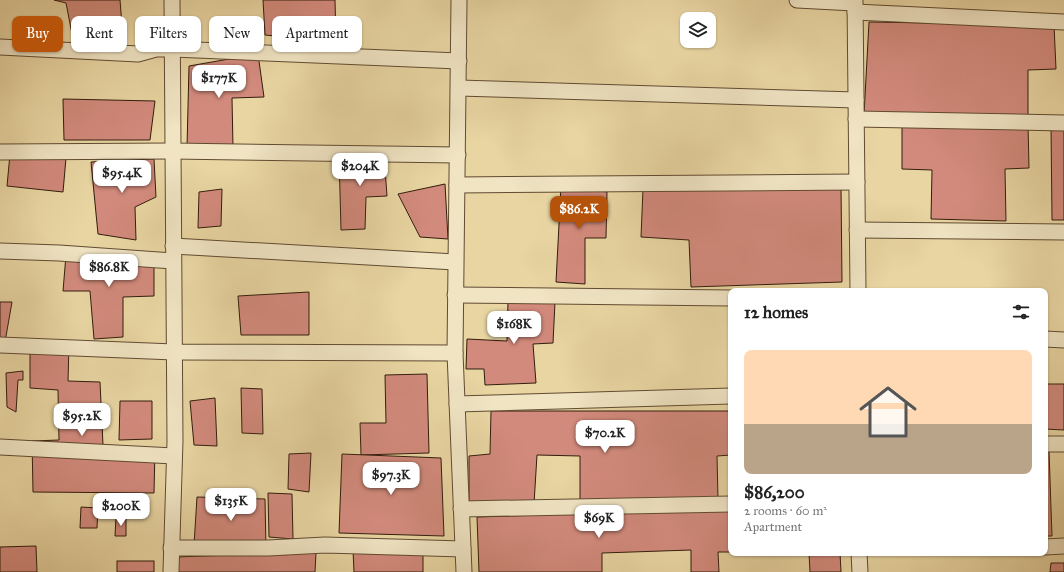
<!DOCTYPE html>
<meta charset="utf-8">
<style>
body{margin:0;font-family:"IM FELL Great Primer",serif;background:#f2f2f2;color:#222;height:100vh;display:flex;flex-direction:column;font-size:15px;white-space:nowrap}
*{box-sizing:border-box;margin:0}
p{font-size:13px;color:#767676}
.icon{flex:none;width:22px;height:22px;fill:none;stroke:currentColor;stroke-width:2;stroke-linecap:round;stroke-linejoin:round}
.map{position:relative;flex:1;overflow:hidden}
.side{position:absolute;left:728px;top:288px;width:320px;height:268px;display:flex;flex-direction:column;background:#fff;border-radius:8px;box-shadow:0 1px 3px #0004}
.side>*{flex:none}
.hud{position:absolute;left:12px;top:16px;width:380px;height:36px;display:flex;gap:8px}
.controls{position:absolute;left:680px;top:12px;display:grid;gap:8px}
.controls a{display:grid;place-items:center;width:36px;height:36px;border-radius:8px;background:#fff;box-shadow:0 1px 3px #0004;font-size:20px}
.price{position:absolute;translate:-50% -34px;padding:0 9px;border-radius:8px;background:#fff;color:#222;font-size:13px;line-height:26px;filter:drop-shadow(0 1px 2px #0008)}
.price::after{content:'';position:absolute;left:50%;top:24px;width:12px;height:9px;margin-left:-6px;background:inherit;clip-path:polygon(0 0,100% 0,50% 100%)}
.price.selected{background:#b45309;color:#fff}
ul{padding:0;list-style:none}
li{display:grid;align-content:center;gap:8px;height:212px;padding:0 16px}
li span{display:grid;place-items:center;height:124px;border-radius:8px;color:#555}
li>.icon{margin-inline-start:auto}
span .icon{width:72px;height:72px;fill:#fffc;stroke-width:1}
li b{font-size:17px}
h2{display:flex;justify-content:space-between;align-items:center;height:48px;padding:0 16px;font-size:17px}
.tag{padding:0 14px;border-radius:8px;background:#fff;box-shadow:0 1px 3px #0004;font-size:14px;line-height:36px}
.tag.selected{background:#b45309;color:#fff}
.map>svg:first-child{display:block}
</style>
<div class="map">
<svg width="1064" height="572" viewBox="0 0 1064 572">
<rect width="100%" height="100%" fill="#e8d5a2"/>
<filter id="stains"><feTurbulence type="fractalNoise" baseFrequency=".005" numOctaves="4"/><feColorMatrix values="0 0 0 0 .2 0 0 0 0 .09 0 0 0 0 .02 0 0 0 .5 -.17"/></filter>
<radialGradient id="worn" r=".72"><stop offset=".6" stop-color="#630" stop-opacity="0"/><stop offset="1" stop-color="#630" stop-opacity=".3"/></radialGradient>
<!-- building -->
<g fill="#d28a7c" stroke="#321d0c">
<polygon points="54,0 120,0 123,38 73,39 66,3"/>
<polygon points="263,0 335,0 336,42 265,35"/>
<polygon points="869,22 1054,25 1056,69 1028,70 1028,118 864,115"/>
<polygon points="258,54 264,97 232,98 233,148 187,147 189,66"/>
<polygon points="63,99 155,101 150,140 64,140"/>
<polygon points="902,124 1028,124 1029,168 1005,169 1006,221 931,219 932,170 902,169"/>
<polygon points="1064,127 1064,220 1052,220 1051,128"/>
<polygon points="10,154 66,158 63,192 7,186"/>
<polygon points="384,155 387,196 366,197 365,229 341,230 339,156"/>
<polygon points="154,159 156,197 135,207 136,240 98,234 91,162"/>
<polygon points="445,184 448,239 420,237 398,194"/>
<polygon points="561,186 607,192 606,238 585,238 585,284 556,282"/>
<polygon points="841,187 842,282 691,287 689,240 641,237 643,189"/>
<polygon points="222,189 221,226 198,228 199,192"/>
<polygon points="66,255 154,262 154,296 123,297 123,337 94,339 90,291 63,291"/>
<polygon points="309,292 309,335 241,335 238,296"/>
<polygon points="508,301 555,302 553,343 533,344 536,383 485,385 484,369 466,369 467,339 507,341"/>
<polygon points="0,302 12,302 5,342 0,341"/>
<polygon points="30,343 69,344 68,381 100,382 103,445 155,449 154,493 33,492 32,441 59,440 58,390 30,388"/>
<polygon points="23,371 23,380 18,380 16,412 7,407 6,373"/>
<polygon points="427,374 429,453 361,455 360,423 386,423 385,375"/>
<polygon points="1047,384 1064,384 1064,430 1045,429"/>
<polygon points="241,388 262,389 263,434 242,433"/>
<polygon points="215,398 217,446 194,445 190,401"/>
<polygon points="120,401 152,401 152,439 119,440"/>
<polygon points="491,411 731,411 731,455 717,456 718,499 580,501 580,456 537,455 534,504 469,504 469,456 490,454"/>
<polygon points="1045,451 1049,451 1052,536 1045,536"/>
<polygon points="311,453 309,492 288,489 289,454"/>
<polygon points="342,454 441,458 444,536 339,533"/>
<polygon points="268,493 292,494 293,539 269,537"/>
<polygon points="197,497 265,499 266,548 194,545"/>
<polygon points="81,507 98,508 97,528 80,528"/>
<polygon points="731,509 731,552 718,552 719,572 691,572 691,550 602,553 602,572 479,572 477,517"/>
<polygon points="116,517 126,518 126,536 115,536"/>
<polygon points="36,546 37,572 0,572 0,547"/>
<polygon points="423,549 423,572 354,572 353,550"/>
<polygon points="316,552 315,572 176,572 176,557"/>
<polygon points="809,553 840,553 841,572 810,572"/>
<rect x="117" y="561" width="37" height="11"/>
<polygon points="1051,563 1064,563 1064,572 1050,572"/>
</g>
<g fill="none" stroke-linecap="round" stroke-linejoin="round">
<defs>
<g id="street">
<polyline points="459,0 455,353 464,572"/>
<polyline points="797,0 854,3"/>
<polyline points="855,0 858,291"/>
<polyline points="855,12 1064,22"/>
<polyline points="0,47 138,54 156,49 173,49 459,61"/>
<polyline points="459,88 856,100"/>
<polyline points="856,119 1064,123"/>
<polyline points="0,152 172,151 458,155"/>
<polyline points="457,185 857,182"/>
<polyline points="857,230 1064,232"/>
<polyline points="173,246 455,262"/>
<polyline points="0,251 59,253 173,261"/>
<polyline points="455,295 731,298"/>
<polyline points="1045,339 1064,340"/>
<polyline points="0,345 174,352 455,353"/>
<polyline points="457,404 731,396"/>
<polyline points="1045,444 1064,444"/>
<polyline points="0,447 174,456"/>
<polyline points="461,509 731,504"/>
<polyline points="1045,547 1064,546"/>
<polyline points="171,548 268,548 325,545 463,549"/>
<polyline points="859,553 860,572"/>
<polyline points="171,572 175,441 172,0"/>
</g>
</defs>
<!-- street casing -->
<use href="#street" stroke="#604b32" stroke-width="17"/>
<!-- street -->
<use href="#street" stroke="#f0e4c3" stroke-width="15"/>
</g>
<rect width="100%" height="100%" filter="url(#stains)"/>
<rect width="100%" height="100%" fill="url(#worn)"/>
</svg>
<div class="controls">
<a><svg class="icon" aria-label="layers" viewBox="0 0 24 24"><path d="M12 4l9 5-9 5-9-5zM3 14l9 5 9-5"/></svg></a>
</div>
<b class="price" style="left:219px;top:99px">$177K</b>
<b class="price" style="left:360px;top:187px">$204K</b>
<b class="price" style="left:122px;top:194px">$95.4K</b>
<b class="price selected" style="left:579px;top:230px">$86.2K</b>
<b class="price" style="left:109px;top:288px">$86.8K</b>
<b class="price" style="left:514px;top:345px">$168K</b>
<b class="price" style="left:82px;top:437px">$95.2K</b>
<b class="price" style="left:605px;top:454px">$70.2K</b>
<b class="price" style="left:391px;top:496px">$97.3K</b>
<b class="price" style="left:231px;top:522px">$135K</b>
<b class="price" style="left:121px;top:527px">$200K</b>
<b class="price" style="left:599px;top:539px">$69K</b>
<div class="hud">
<a class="tag selected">Buy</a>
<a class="tag">Rent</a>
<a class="tag">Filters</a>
<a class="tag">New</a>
<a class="tag">Apartment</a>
</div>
<section class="side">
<h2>12 homes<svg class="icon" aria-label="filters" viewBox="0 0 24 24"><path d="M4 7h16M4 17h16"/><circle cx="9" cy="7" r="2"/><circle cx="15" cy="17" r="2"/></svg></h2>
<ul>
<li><span style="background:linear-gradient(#ffd9b3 60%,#b9a48a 0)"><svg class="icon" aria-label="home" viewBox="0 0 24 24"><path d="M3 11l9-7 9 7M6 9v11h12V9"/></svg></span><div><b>$86,200</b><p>2 rooms · 60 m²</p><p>Apartment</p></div></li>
</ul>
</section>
</div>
